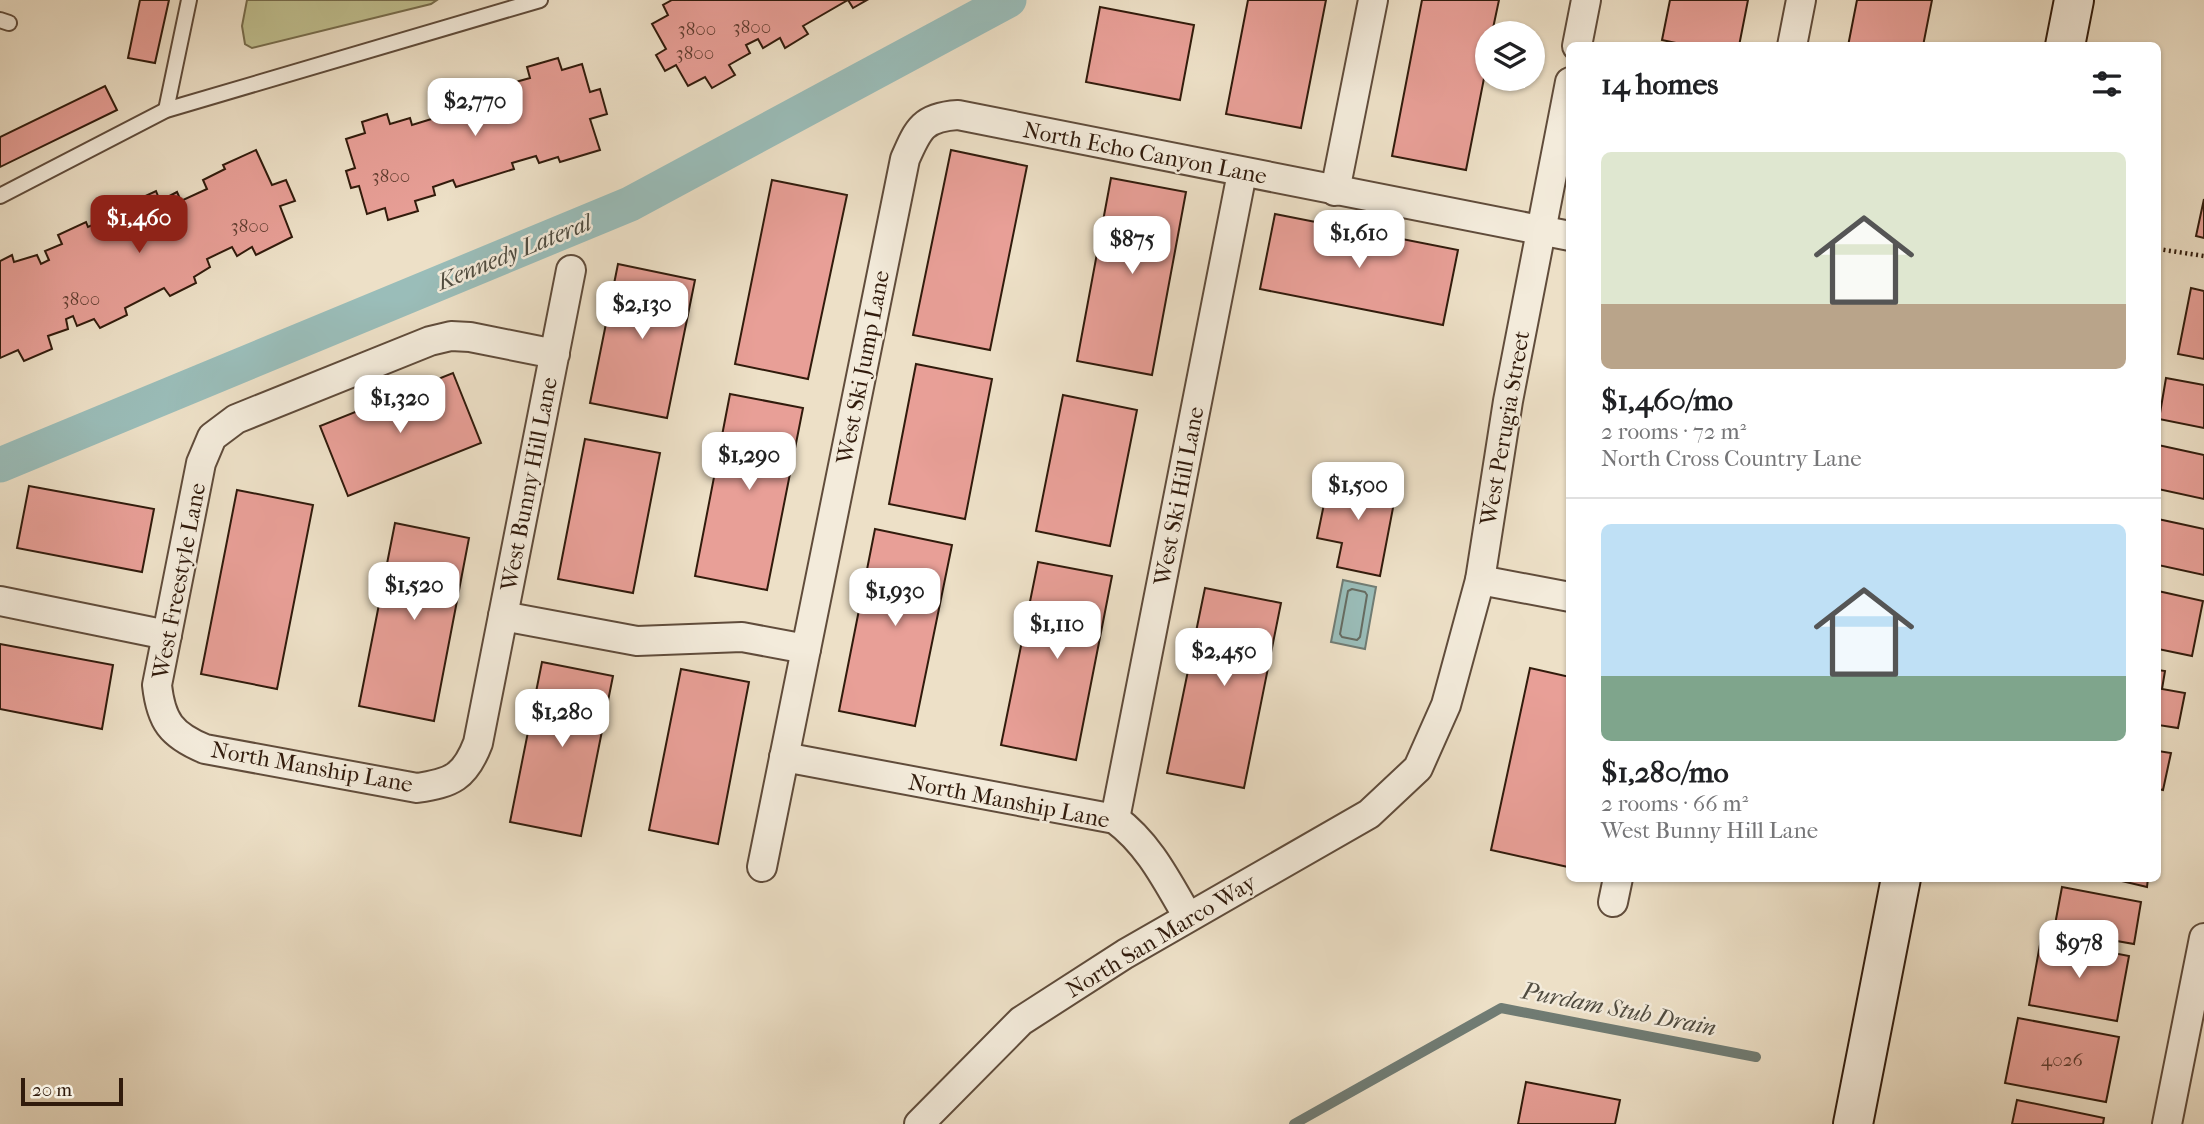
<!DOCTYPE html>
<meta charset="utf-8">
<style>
body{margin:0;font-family:"IM FELL French Canon",serif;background:#f2f2f2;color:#202124;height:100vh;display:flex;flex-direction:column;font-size:26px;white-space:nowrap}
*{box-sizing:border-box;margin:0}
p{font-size:23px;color:#757577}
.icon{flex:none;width:38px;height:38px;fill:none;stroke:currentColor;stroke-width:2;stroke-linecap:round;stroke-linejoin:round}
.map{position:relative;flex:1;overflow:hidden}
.side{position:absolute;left:1566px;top:42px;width:595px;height:840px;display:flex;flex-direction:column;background:#fff;border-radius:10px;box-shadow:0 2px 5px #0004}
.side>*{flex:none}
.tools{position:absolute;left:1475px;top:21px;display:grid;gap:14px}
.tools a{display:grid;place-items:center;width:70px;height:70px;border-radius:50%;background:#fff;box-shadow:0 2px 5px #0004;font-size:35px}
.scale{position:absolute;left:21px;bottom:18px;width:102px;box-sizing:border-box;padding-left:7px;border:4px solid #311b0c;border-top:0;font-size:19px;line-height:24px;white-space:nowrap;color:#311b0c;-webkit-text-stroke:5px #f3ebdb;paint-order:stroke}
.price{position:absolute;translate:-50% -60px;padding:0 16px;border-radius:14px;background:#fff;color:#222;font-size:23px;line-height:46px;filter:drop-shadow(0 2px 4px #0008)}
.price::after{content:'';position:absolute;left:50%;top:42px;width:21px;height:16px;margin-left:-10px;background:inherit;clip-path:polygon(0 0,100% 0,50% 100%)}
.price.selected{background:#8f2418;color:#fff}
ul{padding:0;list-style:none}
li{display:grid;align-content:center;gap:14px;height:371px;padding:0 35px}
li+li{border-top:2px solid #e0e0e0}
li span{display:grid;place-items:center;height:217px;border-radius:10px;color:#555}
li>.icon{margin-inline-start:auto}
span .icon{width:126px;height:126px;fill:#fffc;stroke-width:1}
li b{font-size:30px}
h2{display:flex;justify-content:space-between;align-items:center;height:84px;padding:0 35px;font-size:30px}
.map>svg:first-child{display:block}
</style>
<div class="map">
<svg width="2204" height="1124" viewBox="0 0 2204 1124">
<rect width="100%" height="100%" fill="#ede0c7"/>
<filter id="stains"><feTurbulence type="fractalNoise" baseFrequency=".00286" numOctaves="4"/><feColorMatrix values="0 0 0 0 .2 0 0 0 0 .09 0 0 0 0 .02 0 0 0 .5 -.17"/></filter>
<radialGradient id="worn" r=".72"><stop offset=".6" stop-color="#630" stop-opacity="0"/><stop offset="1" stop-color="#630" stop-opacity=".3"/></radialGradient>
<!-- green -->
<polygon fill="#c0c090" stroke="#786e4e" stroke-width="2" points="247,0 437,0 431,4 252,48 245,44 242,26"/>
<!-- water -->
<polygon fill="#9abdb9" stroke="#707c74" stroke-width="2" points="1343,580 1376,587 1365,649 1331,642"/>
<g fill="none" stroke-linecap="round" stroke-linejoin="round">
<!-- shore -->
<polygon stroke="#666c62" stroke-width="2" points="1352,589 1365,592 1367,595 1360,637 1357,640 1342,637 1340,634 1348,591"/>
<!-- stream -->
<polyline stroke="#707c74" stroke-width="10" points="1294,1124 1501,1008 1756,1057"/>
<!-- canal -->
<polyline stroke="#9abdb9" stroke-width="35" points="0,465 630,204 1009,0"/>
</g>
<!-- building -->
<g fill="#e89f97" stroke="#311b0c" stroke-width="2">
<polygon points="140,0 169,0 155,63 128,58"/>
<polygon points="672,0 867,0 853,8 848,0 803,26 808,34 785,48 780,38 763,48 758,39 746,45 750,53 729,65 735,75 712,88 705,77 688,86 676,65 665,71 656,55 666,49 652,24 668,15 663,5"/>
<polygon points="1248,0 1326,0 1301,128 1226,114"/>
<polygon points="1422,0 1499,0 1492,33 1488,33 1488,58 1466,170 1392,156"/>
<polygon points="1670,0 1748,0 1739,46 1690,46 1662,40"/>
<polygon points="1857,0 1932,0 1923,46 1848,46"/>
<polygon points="1100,7 1194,25 1180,100 1086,82"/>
<polygon points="558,58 562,70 582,64 590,92 600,89 607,114 590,119 600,150 560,162 558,157 539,163 536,156 512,163 514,169 456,187 453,180 433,187 435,195 415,201 418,211 388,220 385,208 367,214 359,186 351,188 346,171 355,168 346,139 365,133 362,122 387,114 390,124 410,118 412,125 438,117 437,112 448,108 445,97 488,84 492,95 506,91 507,95 516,93 512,83 530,78 527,67"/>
<polygon points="105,86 117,110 0,167 0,137"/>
<polygon points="256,150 272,185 286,180 295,201 280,206 292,237 256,255 252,247 237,256 232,247 207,259 210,267 194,277 196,283 170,296 164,288 125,308 127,315 100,328 94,319 77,326 73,316 66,319 68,329 48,336 52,349 24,361 18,350 0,358 0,261 12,255 14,262 37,255 41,264 49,260 45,251 62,244 58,235 86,222 88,227 130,209 128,204 156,191 160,201 177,192 181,201 207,189 203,180 225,169 223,165"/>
<polygon points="951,150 1027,166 990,350 913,335"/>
<polygon points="1111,178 1186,192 1152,375 1077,361"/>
<polygon points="772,180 847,195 808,379 735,364"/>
<polygon points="2204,199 2204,238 2196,236"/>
<polygon points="1275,214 1458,250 1443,325 1260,289"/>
<polygon points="618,264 695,280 667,418 590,403"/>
<polygon points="2191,288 2204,291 2204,359 2178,354"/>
<polygon points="916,364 992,379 965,519 889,504"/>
<polygon points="453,373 481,443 348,496 320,426"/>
<polygon points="2166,378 2204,385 2204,428 2159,419"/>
<polygon points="730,394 803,408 767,590 695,576"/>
<polygon points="1063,395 1137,410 1110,546 1036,531"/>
<polygon points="585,439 660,453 633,593 558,579"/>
<polygon points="2158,445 2204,455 2204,499 2158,489"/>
<polygon points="1356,474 1373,478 1372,487 1396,492 1380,576 1337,567 1342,543 1317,538 1330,475 1355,480"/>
<polygon points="29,486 154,509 142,572 17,548"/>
<polygon points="237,490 313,505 277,689 201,674"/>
<polygon points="2158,519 2204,529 2204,575 2158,565"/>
<polygon points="395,523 469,538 434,721 359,706"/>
<polygon points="875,529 952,545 915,726 839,711"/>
<polygon points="1038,562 1112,576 1076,760 1001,745"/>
<polygon points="1205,588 1281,603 1244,788 1167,773"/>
<polygon points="2158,591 2203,601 2192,656 2158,649"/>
<polygon points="0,644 113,665 102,729 0,709"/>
<polygon points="542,662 613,676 581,836 510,822"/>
<polygon points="1530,668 1570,677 1570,856 1568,867 1491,850"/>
<polygon points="681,669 749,682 718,844 649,830"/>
<polygon points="2158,670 2165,671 2162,689 2185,693 2178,728 2158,725"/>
<polygon points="2158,751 2171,753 2163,790 2158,789"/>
<polygon points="2109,878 2148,878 2147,887"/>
<polygon points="2062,887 2141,902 2134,944 2054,930"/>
<polygon points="2041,939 2129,956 2117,1021 2029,1005"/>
<polygon points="2018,1018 2119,1037 2106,1102 2005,1083"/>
<polygon points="1526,1082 1620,1100 1615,1124 1518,1124"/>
<polygon points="2017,1100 2104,1118 2103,1124 2012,1124"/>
</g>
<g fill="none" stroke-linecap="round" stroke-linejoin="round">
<defs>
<g id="service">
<polyline points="0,20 9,23"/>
<polyline points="166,110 189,0"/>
<polyline points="0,196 166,110 540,0"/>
</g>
<g id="minor">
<polyline points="1577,46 1586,0"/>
<polyline points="1792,46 1801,0"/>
<polyline points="1335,191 1373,0"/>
<path d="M555 354 470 337 451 336 430 341 236 419 212 437 201 463 157 685C161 721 171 735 205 749L417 788C452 783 465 777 478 743L571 270"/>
<polyline points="1480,580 1570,597"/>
<polyline points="0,601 167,635"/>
<polyline points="503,616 637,641 742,637 806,649"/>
<path d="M784 757 1115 819C1149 844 1167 881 1188 917"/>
<polyline points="1115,819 1242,173"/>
<path d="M762 867 905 159C918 129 923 117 958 115L1570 236"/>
<polyline points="1613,902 1618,878"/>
<polyline points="919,1124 1021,1021 1125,954 1369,814 1418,768 1446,705 1480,580 1508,401 1570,82"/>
<polyline points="2167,1124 2204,938"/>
</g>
<g id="secondary">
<polyline points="2065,46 2074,0"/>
<polyline points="1853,1124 1901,878"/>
</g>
</defs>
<!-- service casing -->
<use href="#service" stroke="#604c3b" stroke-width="18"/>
<!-- minor casing -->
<use href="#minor" stroke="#604c3b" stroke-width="32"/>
<!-- secondary casing -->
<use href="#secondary" stroke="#311b0c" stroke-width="42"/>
<!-- path -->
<polyline stroke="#311b0c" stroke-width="4.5" stroke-dasharray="2 3.5" stroke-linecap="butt" points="2158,249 2204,256"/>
<!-- service -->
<use href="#service" stroke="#f3ebdb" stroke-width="14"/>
<!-- minor -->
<use href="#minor" stroke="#f3ebdb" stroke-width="28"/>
<!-- secondary -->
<use href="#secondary" stroke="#f3ebdb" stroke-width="38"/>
</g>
<g text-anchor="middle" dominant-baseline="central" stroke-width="5" stroke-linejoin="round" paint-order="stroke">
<!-- number labels -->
<g font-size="19" fill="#5f3c2f">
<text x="752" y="27">3800</text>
<text x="697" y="29">3800</text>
<text x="695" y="53">3800</text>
<text x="391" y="176">3800</text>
<text x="250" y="226">3800</text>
<text x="81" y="299">3800</text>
<text x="2062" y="1060">4026</text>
</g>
<!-- street labels -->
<g font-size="23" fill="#311b0c" stroke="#f3ebdb">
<text transform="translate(1145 153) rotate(11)">North Echo Canyon Lane</text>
<text transform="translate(863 367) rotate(-79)">West Ski Jump Lane</text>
<text transform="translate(1505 428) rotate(-80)">West Perugia Street</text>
<text transform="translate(529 484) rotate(-79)">West Bunny Hill Lane</text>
<text transform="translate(1179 496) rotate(-79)">West Ski Hill Lane</text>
<text transform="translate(179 581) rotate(-79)">West Freestyle Lane</text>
<text transform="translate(312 767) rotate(10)">North Manship Lane</text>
<text transform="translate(1009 801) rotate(11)">North Manship Lane</text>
<text transform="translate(1161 936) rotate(-31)">North San Marco Way</text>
</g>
<!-- water labels -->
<g font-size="24" font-style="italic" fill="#504c40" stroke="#f3ebdb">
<text transform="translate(514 252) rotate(-22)">Kennedy Lateral</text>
<text transform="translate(1619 1009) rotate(11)">Purdam Stub Drain</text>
</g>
</g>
<rect width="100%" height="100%" filter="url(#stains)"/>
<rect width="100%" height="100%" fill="url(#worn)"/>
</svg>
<div class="tools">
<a><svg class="icon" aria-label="layers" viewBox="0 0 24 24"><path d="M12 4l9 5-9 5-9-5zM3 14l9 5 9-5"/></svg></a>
</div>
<div class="scale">20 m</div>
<b class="price" style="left:475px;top:138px">$2,770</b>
<b class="price selected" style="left:139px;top:255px">$1,460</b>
<b class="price" style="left:1359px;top:270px">$1,610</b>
<b class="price" style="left:1132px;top:276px">$875</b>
<b class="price" style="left:642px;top:341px">$2,130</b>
<b class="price" style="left:400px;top:435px">$1,320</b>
<b class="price" style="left:749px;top:492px">$1,290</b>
<b class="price" style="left:1358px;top:522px">$1,500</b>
<b class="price" style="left:414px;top:622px">$1,520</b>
<b class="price" style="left:895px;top:628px">$1,930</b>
<b class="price" style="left:1057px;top:661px">$1,110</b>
<b class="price" style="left:1224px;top:688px">$2,450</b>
<b class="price" style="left:562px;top:749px">$1,280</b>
<b class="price" style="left:2079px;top:980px">$978</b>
<section class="side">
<h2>14 homes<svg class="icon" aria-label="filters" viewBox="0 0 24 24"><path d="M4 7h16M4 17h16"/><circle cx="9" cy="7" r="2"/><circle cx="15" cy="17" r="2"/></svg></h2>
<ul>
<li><span style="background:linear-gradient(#dfe7d0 70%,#b9a48a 0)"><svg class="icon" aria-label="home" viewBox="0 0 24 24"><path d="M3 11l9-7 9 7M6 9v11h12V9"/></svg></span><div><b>$1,460/mo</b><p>2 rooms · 72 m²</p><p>North Cross Country Lane</p></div></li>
<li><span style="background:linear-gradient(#bfe0f5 70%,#7fa58c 0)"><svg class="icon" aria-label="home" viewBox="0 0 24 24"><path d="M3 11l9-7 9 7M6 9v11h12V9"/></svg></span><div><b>$1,280/mo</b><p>2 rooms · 66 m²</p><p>West Bunny Hill Lane</p></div></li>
</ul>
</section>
</div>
